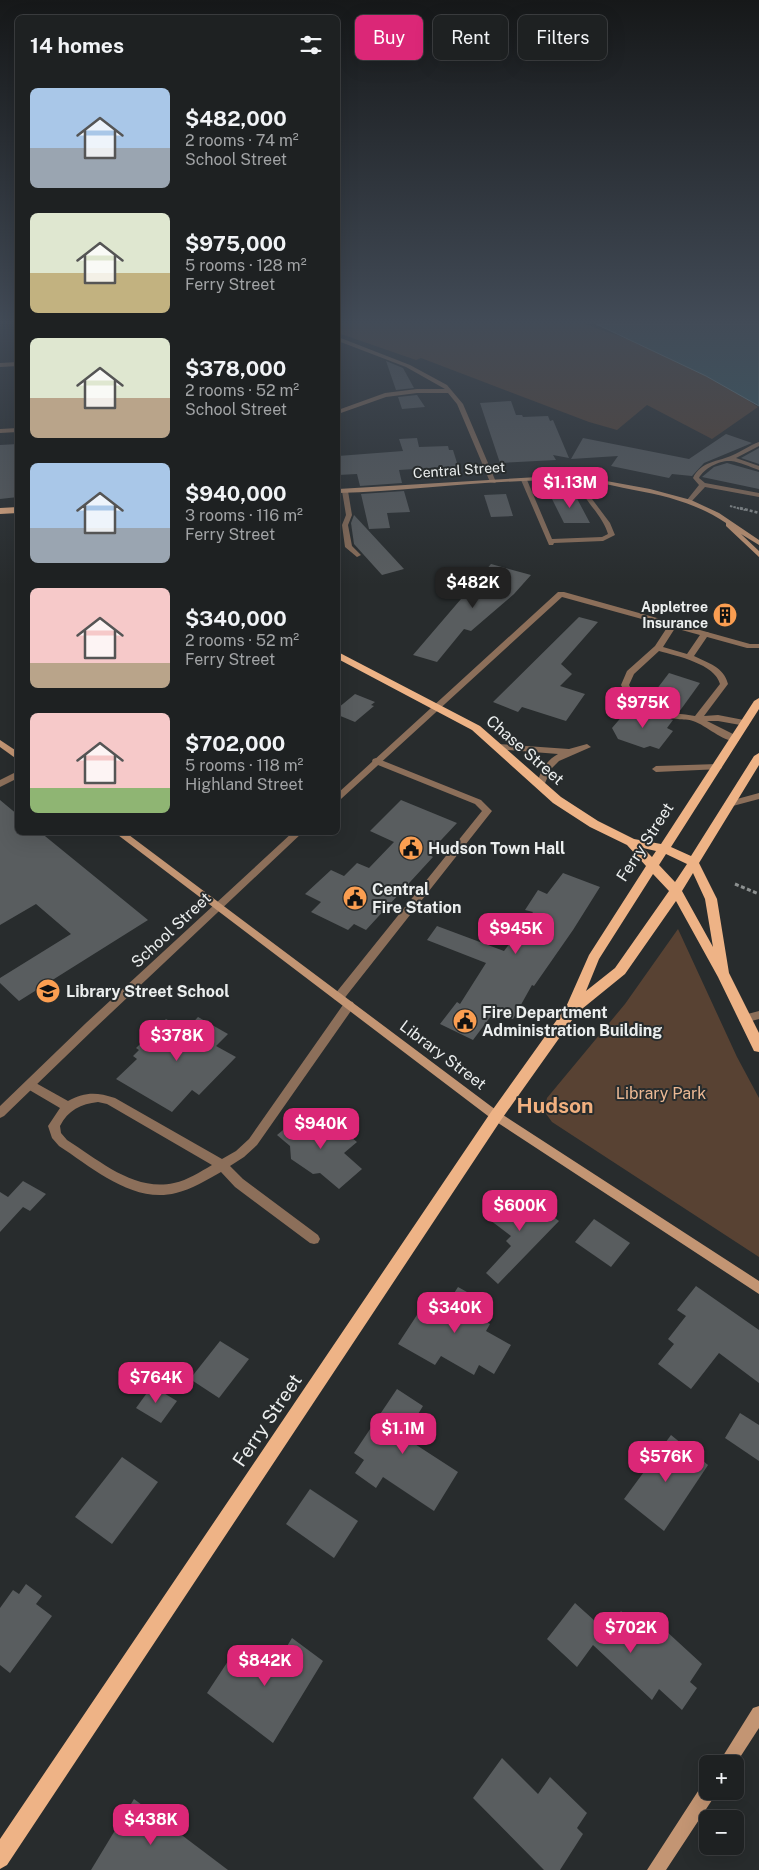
<!DOCTYPE html>
<meta charset="utf-8">
<style>
body{margin:0;font-family:"Public Sans",sans-serif;background:#2b2e2f;color:#f1f3f6;height:100vh;display:flex;flex-direction:column;font-size:19px;white-space:nowrap}
*{box-sizing:border-box;margin:0}
p{font-size:16px;color:#a1a3a5}
.icon{flex:none;width:28px;height:28px;fill:none;stroke:currentColor;stroke-width:2;stroke-linecap:round;stroke-linejoin:round}
.map{position:relative;flex:1;overflow:hidden}
.drawer{position:absolute;left:15px;top:15px;width:325px;height:820px;display:flex;flex-direction:column;background:#1e2122;border-radius:8px;box-shadow:0 5px 20px #0002,0 0 0 1px #3c3e40}
.drawer>*{flex:none}
.guide{position:absolute;left:355px;top:15px;width:329px;height:45px;display:flex;gap:10px}
.buttons{position:absolute;left:699px;top:1755px;display:grid;gap:10px}
.buttons a{display:grid;place-items:center;width:45px;height:45px;border-radius:8px;background:#1e2122;box-shadow:0 5px 20px #0002,0 0 0 1px #3c3e40;font-size:25px}
.price{position:absolute;translate:-50% -42px;padding:0 11px;border-radius:10px;background:#db2777;color:#fff;font-size:16px;line-height:32px;filter:drop-shadow(0 1px 2px #0008)}
.price::after{content:'';position:absolute;left:50%;top:30px;width:15px;height:11px;margin-left:-8px;background:inherit;clip-path:polygon(0 0,100% 0,50% 100%)}
.price.on{background:#222;color:#fff}
ul{padding:0;list-style:none}
li{display:flex;align-items:center;gap:15px;height:125px;padding:0 15px}
li span{display:grid;place-items:center;flex:none;width:140px;height:100px;border-radius:8px;color:#555}
li>.icon{margin-inline-start:auto}
span .icon{width:60px;height:60px;fill:#fffc;stroke-width:1}
li b{font-size:21px}
h2{display:flex;justify-content:space-between;align-items:center;height:60px;padding:0 15px;font-size:21px}
.chip{padding:0 18px;border-radius:8px;background:#1e2122;box-shadow:0 5px 20px #0002,0 0 0 1px #3c3e40;font-size:18px;line-height:45px}
.chip.on{background:#db2777;color:#fff}
.map>svg:first-child{display:block}
</style>
<div class="map">
<svg width="759" height="1870" viewBox="0 0 759 1870">
<rect width="100%" height="100%" fill="#282c2d"/>
<!-- green -->
<g fill="#584233">
<polygon points="338,324 585,324 661,351 749,398 749,401 758,407 712,439 647,405 617,430 589,422 421,358 416,360 338,333"/>
<polygon points="678,929 737,1057 759,1098 759,1257 552,1122 544,1111 547,1098 625,1004"/>
</g>
<!-- water -->
<polygon fill="#375e69" stroke="#6d8991" points="596,324 759,324 759,406 706,376"/>
<!-- building -->
<g fill="#595d5f">
<polygon points="386,361 403,368 414,388 396,390"/>
<polygon points="417,395 425,407 402,409 398,397"/>
<polygon points="511,401 516,415 522,415 523,417 548,416 550,421 553,420 569,458 553,455 556,460 500,463 480,403"/>
<polygon points="726,434 752,443 704,463 692,476 672,474 669,478 611,466 618,456 571,459 583,438 689,459"/>
<polygon points="417,438 419,447 448,446 449,450 453,450 458,466 399,470 402,483 360,486 357,474 338,475 338,456 403,451 399,439"/>
<polygon points="18,444 18,497 0,499 0,445"/>
<polygon points="759,448 759,464 741,458"/>
<polygon points="727,463 759,472 759,489 702,477 714,467"/>
<polygon points="404,491 410,512 387,513 390,528 369,529 361,494"/>
<polygon points="574,493 590,523 564,523 550,495"/>
<polygon points="506,494 513,516 491,517 484,495"/>
<polygon points="354,515 404,569 382,575 354,544 351,523"/>
<polygon points="491,564 531,575 514,594 471,631 464,629 437,662 413,655"/>
<polygon points="579,617 598,622 561,664 572,674 560,686 585,694 566,721 522,707 518,712 493,702"/>
<polygon points="669,673 700,683 679,712 658,707 647,702"/>
<polygon points="355,694 375,702 371,705 374,706 355,722 338,715 338,708"/>
<polygon points="641,709 673,720 667,728 673,731 659,749 650,746 644,748 618,739 612,728 624,714 635,717"/>
<polygon points="0,800 18,815 18,832 40,832 148,920 19,1001 0,983 0,978 71,934 36,904 0,925"/>
<polygon points="401,800 457,823 428,854 433,857 366,930 354,924 348,930 311,912 321,902 305,894 331,870 344,876 357,863 369,868 394,842 370,831"/>
<polygon points="563,873 600,887 573,930 534,986 532,985 513,1019 494,1012 473,1040 440,1024 457,1002 460,1004 486,963 427,940 437,926 504,951 533,912 525,910 538,890 547,894"/>
<polygon points="198,1017 228,1034 216,1046 236,1057 199,1095 192,1090 172,1112 116,1079 137,1059 133,1056 139,1050 136,1048 166,1019 186,1030"/>
<polygon points="300,1116 314,1127 326,1117 357,1142 344,1153 362,1169 339,1189 320,1173 313,1174 291,1159 290,1146 277,1135"/>
<polygon points="23,1181 46,1194 30,1211 23,1207 0,1232 0,1192 8,1197"/>
<polygon points="519,1191 559,1221 498,1284 486,1273 511,1246 506,1241 511,1236 490,1220"/>
<polygon points="594,1219 630,1243 611,1267 575,1242"/>
<polygon points="696,1286 759,1330 759,1383 719,1353 691,1389 658,1364 674,1344 668,1339 686,1316 677,1310"/>
<polygon points="458,1287 485,1302 476,1316 490,1324 486,1331 511,1345 494,1374 479,1365 474,1375 441,1356 435,1365 398,1344 432,1292 449,1301"/>
<polygon points="220,1341 249,1359 219,1398 190,1379"/>
<polygon points="152,1386 177,1401 161,1423 136,1408"/>
<polygon points="397,1389 423,1406 404,1437 458,1472 434,1511 383,1477 376,1488 355,1473 364,1460 354,1453"/>
<polygon points="740,1413 759,1425 759,1461 725,1438"/>
<polygon points="671,1435 708,1465 664,1531 624,1499"/>
<polygon points="122,1457 158,1482 112,1544 75,1517"/>
<polygon points="310,1489 358,1521 334,1558 286,1524"/>
<polygon points="26,1584 42,1596 36,1604 52,1616 10,1673 0,1665 0,1608 13,1590 19,1594"/>
<polygon points="575,1603 606,1631 621,1611 656,1643 665,1630 702,1664 690,1682 697,1688 682,1710 659,1689 652,1700 593,1645 577,1667 547,1639"/>
<polygon points="292,1638 323,1661 273,1743 207,1693 238,1646 272,1671"/>
<polygon points="502,1758 538,1794 550,1777 587,1813 577,1828 583,1834 560,1870 544,1870 473,1798"/>
<polygon points="134,1799 228,1870 91,1870"/>
</g>
<g fill="none" stroke-linecap="round" stroke-linejoin="round">
<!-- path-far2 -->
<polyline stroke="#8c9090" stroke-width="2" stroke-dasharray="2.5 1" stroke-linecap="butt" points="730,506 745,510"/>
<!-- path-far1 -->
<polyline stroke="#8c9090" stroke-width="2.5" stroke-dasharray="3 2" stroke-linecap="butt" points="740,508 759,513"/>
<!-- path -->
<polyline stroke="#8c9090" stroke-width="3" stroke-dasharray="4 2.5" stroke-linecap="butt" points="735,884 759,894"/>
<!-- lane -->
<g fill="#8c6f5a" fill-rule="evenodd">
<path d="M759 442V446L736 458 759 466V470C750 467 740 462 731 461 720 460 704 468 699 478L705 483 759 493V497L705 487 691 502H687V500L699 485 693 478C701 461 718 462 733 455 742 451 750 445 759 442Z"/>
<path d="M524 478 527 480 552 539 602 537 608 534C602 514 583 500 575 479L578 477 580 478 589 495 610 523 615 535 603 541 554 543 553 545H549L521 480Z"/>
<polygon points="345,489 348,491 352,515 348,525 352,546 361,555 357,557 345,547 342,525 346,515 342,491"/>
<path d="M670 623H673L677 625 663 647 687 654 702 632H708L709 634 694 656C708 663 724 667 728 684L704 716 718 715 749 721V725L746 726 718 721H707L739 737V741C723 743 708 726 693 721 689 719 683 720 678 719 654 716 632 708 621 685L627 671 655 646ZM659 651C677 656 715 664 720 684L695 716C670 712 642 711 629 685L634 674Z"/>
<path d="M498 744 569 749 587 744 591 747 559 761 551 769 543 788 540 789 536 786C540 773 545 761 558 754L495 749 494 747Z"/>
<polygon points="376,758 481,800 492,811 343,1000 335,1000 334,997 335,994 482,811 475,804 373,763 372,761 373,759"/>
<polygon points="718,764 721,765 722,767 721,769 656,772 652,769 656,766"/>
<polygon points="759,793 759,799 729,807 724,804 726,802"/>
<path d="M349 1001 353 1002 354 1005 353 1008 257 1145 244 1157 230 1166 243 1179 318 1235 320 1239 318 1243 314 1244 310 1243 235 1187 221 1172C207 1180 192 1189 176 1193 133 1204 93 1168 59 1146L52 1138 48 1126 60 1108 26 1088 24 1085 26 1082 30 1081 34 1082 68 1101C85 1092 96 1092 115 1098L222 1159 236 1151 249 1139 345 1002ZM98 1102 107 1104 212 1165C200 1172 188 1180 174 1183 134 1192 99 1160 67 1140L61 1133 60 1126C68 1110 81 1104 98 1102Z"/>
<polygon points="759,1011 759,1019 744,1023 740,1022 739,1019 740,1016"/>
</g>
<!-- street -->
<g fill="#8c6f5a" fill-rule="evenodd">
<polygon points="338,337 410,365 447,385 463,404 496,482 495,483 490,482 457,404 448,393 417,393 386,397 338,414 338,410 385,393 417,389 445,389 406,367 338,341"/>
<polygon points="18,362 18,366 0,367 0,363"/>
<polygon points="18,428 18,432 0,433 0,429"/>
<polygon points="558,592 564,592 750,644 759,644 759,648 747,648 562,597 341,799 338,800 338,793"/>
<polygon points="18,771 18,778 0,787 0,780"/>
<polygon points="293,832 303,832 94,1029 4,1116 0,1118 0,1106 86,1023"/>
</g>
<!-- secondary -->
<g fill="#c39573" fill-rule="evenodd">
<path d="M538 477 590 478 650 489 691 500 719 513 759 540V545L741 534 759 551V557L726 526V523C698 504 667 496 634 490 619 487 604 483 589 482 507 476 420 491 338 493V489Z"/>
<polygon points="0,740 18,752 18,760 0,747"/>
<polygon points="114,832 125,832 500,1113 759,1281 759,1294 492,1119"/>
<polygon points="759,1706 759,1728 735,1765 718,1764 753,1708"/>
<polygon points="708,1783 708,1791 716,1791 714,1797 666,1870 647,1870 702,1785"/>
</g>
<!-- primary -->
<g fill="#eeb386" fill-rule="evenodd">
<polygon points="18,507 18,513 0,514 0,508"/>
<path d="M338 652 480 726 561 797 598 821 634 839 661 844 754 701 759 698V709L671 847 691 856 754 756 759 753V765L699 863 717 899 729 973 759 1033V1052L754 1051 718 977 676 901 625 974 577 1013 501 1120 7 1865 0 1869V1839L491 1112 566 1007 589 955 646 866 627 845 590 827 553 803 472 730 338 659ZM643 848 656 851 652 857ZM666 854 687 864 675 882 659 865ZM693 873 705 899 713 947 682 891ZM653 874 669 891 615 968 586 991 599 959Z"/>
</g>
</g>
<!-- sky -->
<linearGradient id="sky" x2="0" y2="1"><stop stop-color="#161819"/><stop offset="0.55" stop-color="#424b57"/><stop offset="1" stop-color="#424b57" stop-opacity="0"/></linearGradient>
<rect width="759" height="585" fill="url(#sky)"/>
<!-- icons -->
<defs>
<symbol id="building-disc" viewBox="-11 -11 22 22"><circle r="9.5" fill="#fb9e51" stroke="#282c2d"/><path d="M-4-6H4V6H1V3H-1V6H-4ZM-2.5-4.3h1.7v1.8h-1.7ZM.8-4.3h1.7v1.8H.8ZM-2.5-1h1.7V.8h-1.7ZM.8-1h1.7V.8H.8Z" fill="#111"/></symbol>
<symbol id="civic-disc" viewBox="-11 -11 22 22"><circle r="9.5" fill="#fb9e51" stroke="#282c2d"/><path d="M-.6-6.5H3V-4.5H.6V-3L4-1V1h2V6H-6V1h2V-1L-.6-3ZM-1.2 2.5V6h2.4V2.5Z" fill="#111"/></symbol>
<symbol id="school-disc" viewBox="-11 -11 22 22"><circle r="9.5" fill="#fb9e51" stroke="#282c2d"/><path d="M0-5L7-2L0 1L-7-2ZM-4 1L0 2.5L4 1V4Q0 6-4 4Z" fill="#111"/></symbol>
</defs>
<g fill-rule="evenodd">
<use href="#building-disc" x="711" y="601" width="28" height="28"/>
<use href="#civic-disc" x="397" y="834" width="28" height="28"/>
<use href="#civic-disc" x="341" y="884" width="28" height="28"/>
<use href="#school-disc" x="34" y="977" width="28" height="28"/>
<use href="#civic-disc" x="451" y="1007" width="28" height="28"/>
</g>
<g text-anchor="middle" dominant-baseline="central" stroke-width="4" stroke-linejoin="round" paint-order="stroke">
<!-- far-street labels -->
<g font-size="14" fill="#ebeeee" stroke="#282c2d">
<text transform="translate(459 470) rotate(-4)">Central Street</text>
</g>
<!-- far-poi labels -->
<g font-size="14" font-weight="bold" fill="#ebeeee" stroke="#282c2d" text-anchor="end">
<text x="708" y="607">Appletree<tspan x="708" dy="16">Insurance</tspan></text>
</g>
<!-- street labels -->
<g font-size="16" fill="#ebeeee" stroke="#282c2d">
<text transform="translate(525 750) rotate(41)">Chase Street</text>
<text transform="translate(645 842) rotate(-57)">Ferry Street</text>
<text transform="translate(171 930) rotate(-43)">School Street</text>
<text transform="translate(443 1055) rotate(37)">Library Street</text>
</g>
<!-- poi labels -->
<g font-size="16" font-weight="bold" fill="#ebeeee" stroke="#282c2d" text-anchor="start">
<text x="428" y="848">Hudson Town Hall</text>
<text x="372" y="889">Central<tspan x="372" dy="18">Fire Station</tspan></text>
<text x="66" y="991">Library Street School</text>
<text x="482" y="1012">Fire Department<tspan x="482" dy="18">Administration Building</tspan></text>
</g>
<!-- park labels -->
<g font-size="16" fill="#ecb994" stroke="#282c2d">
<text x="661" y="1093">Library Park</text>
</g>
<!-- near-street labels -->
<g font-size="19" fill="#ebeeee" stroke="#282c2d">
<text transform="translate(267 1420) rotate(-56)">Ferry Street</text>
</g>
<!-- district labels -->
<g font-size="21" font-weight="bold" fill="#f1b07f" stroke="#282c2d">
<text x="555" y="1105">Hudson</text>
</g>
</g>
</svg>
<div class="buttons">
<a>+</a>
<a>−</a>
</div>
<b class="price" style="left:570px;top:509px">$1.13M</b>
<b class="price on" style="left:473px;top:609px">$482K</b>
<b class="price" style="left:643px;top:729px">$975K</b>
<b class="price" style="left:516px;top:955px">$945K</b>
<b class="price" style="left:177px;top:1062px">$378K</b>
<b class="price" style="left:321px;top:1150px">$940K</b>
<b class="price" style="left:520px;top:1232px">$600K</b>
<b class="price" style="left:455px;top:1334px">$340K</b>
<b class="price" style="left:156px;top:1404px">$764K</b>
<b class="price" style="left:403px;top:1455px">$1.1M</b>
<b class="price" style="left:666px;top:1483px">$576K</b>
<b class="price" style="left:631px;top:1654px">$702K</b>
<b class="price" style="left:265px;top:1687px">$842K</b>
<b class="price" style="left:151px;top:1846px">$438K</b>
<div class="guide">
<a class="chip on">Buy</a>
<a class="chip">Rent</a>
<a class="chip">Filters</a>
</div>
<section class="drawer">
<h2>14 homes<svg class="icon" aria-label="filters" viewBox="0 0 24 24"><path d="M4 7h16M4 17h16"/><circle cx="9" cy="7" r="2"/><circle cx="15" cy="17" r="2"/></svg></h2>
<ul>
<li><span style="background:linear-gradient(#a9c7e8 60%,#9aa5b1 0)"><svg class="icon" aria-label="home" viewBox="0 0 24 24"><path d="M3 11l9-7 9 7M6 9v11h12V9"/></svg></span><div><b>$482,000</b><p>2 rooms · 74 m²</p><p>School Street</p></div></li>
<li><span style="background:linear-gradient(#dfe7d0 60%,#c2b280 0)"><svg class="icon" aria-label="home" viewBox="0 0 24 24"><path d="M3 11l9-7 9 7M6 9v11h12V9"/></svg></span><div><b>$975,000</b><p>5 rooms · 128 m²</p><p>Ferry Street</p></div></li>
<li><span style="background:linear-gradient(#dfe7d0 60%,#b9a48a 0)"><svg class="icon" aria-label="home" viewBox="0 0 24 24"><path d="M3 11l9-7 9 7M6 9v11h12V9"/></svg></span><div><b>$378,000</b><p>2 rooms · 52 m²</p><p>School Street</p></div></li>
<li><span style="background:linear-gradient(#a9c7e8 65%,#9aa5b1 0)"><svg class="icon" aria-label="home" viewBox="0 0 24 24"><path d="M3 11l9-7 9 7M6 9v11h12V9"/></svg></span><div><b>$940,000</b><p>3 rooms · 116 m²</p><p>Ferry Street</p></div></li>
<li><span style="background:linear-gradient(#f6c9c9 75%,#b9a48a 0)"><svg class="icon" aria-label="home" viewBox="0 0 24 24"><path d="M3 11l9-7 9 7M6 9v11h12V9"/></svg></span><div><b>$340,000</b><p>2 rooms · 52 m²</p><p>Ferry Street</p></div></li>
<li><span style="background:linear-gradient(#f6c9c9 75%,#8fb573 0)"><svg class="icon" aria-label="home" viewBox="0 0 24 24"><path d="M3 11l9-7 9 7M6 9v11h12V9"/></svg></span><div><b>$702,000</b><p>5 rooms · 118 m²</p><p>Highland Street</p></div></li>
</ul>
</section>
</div>
